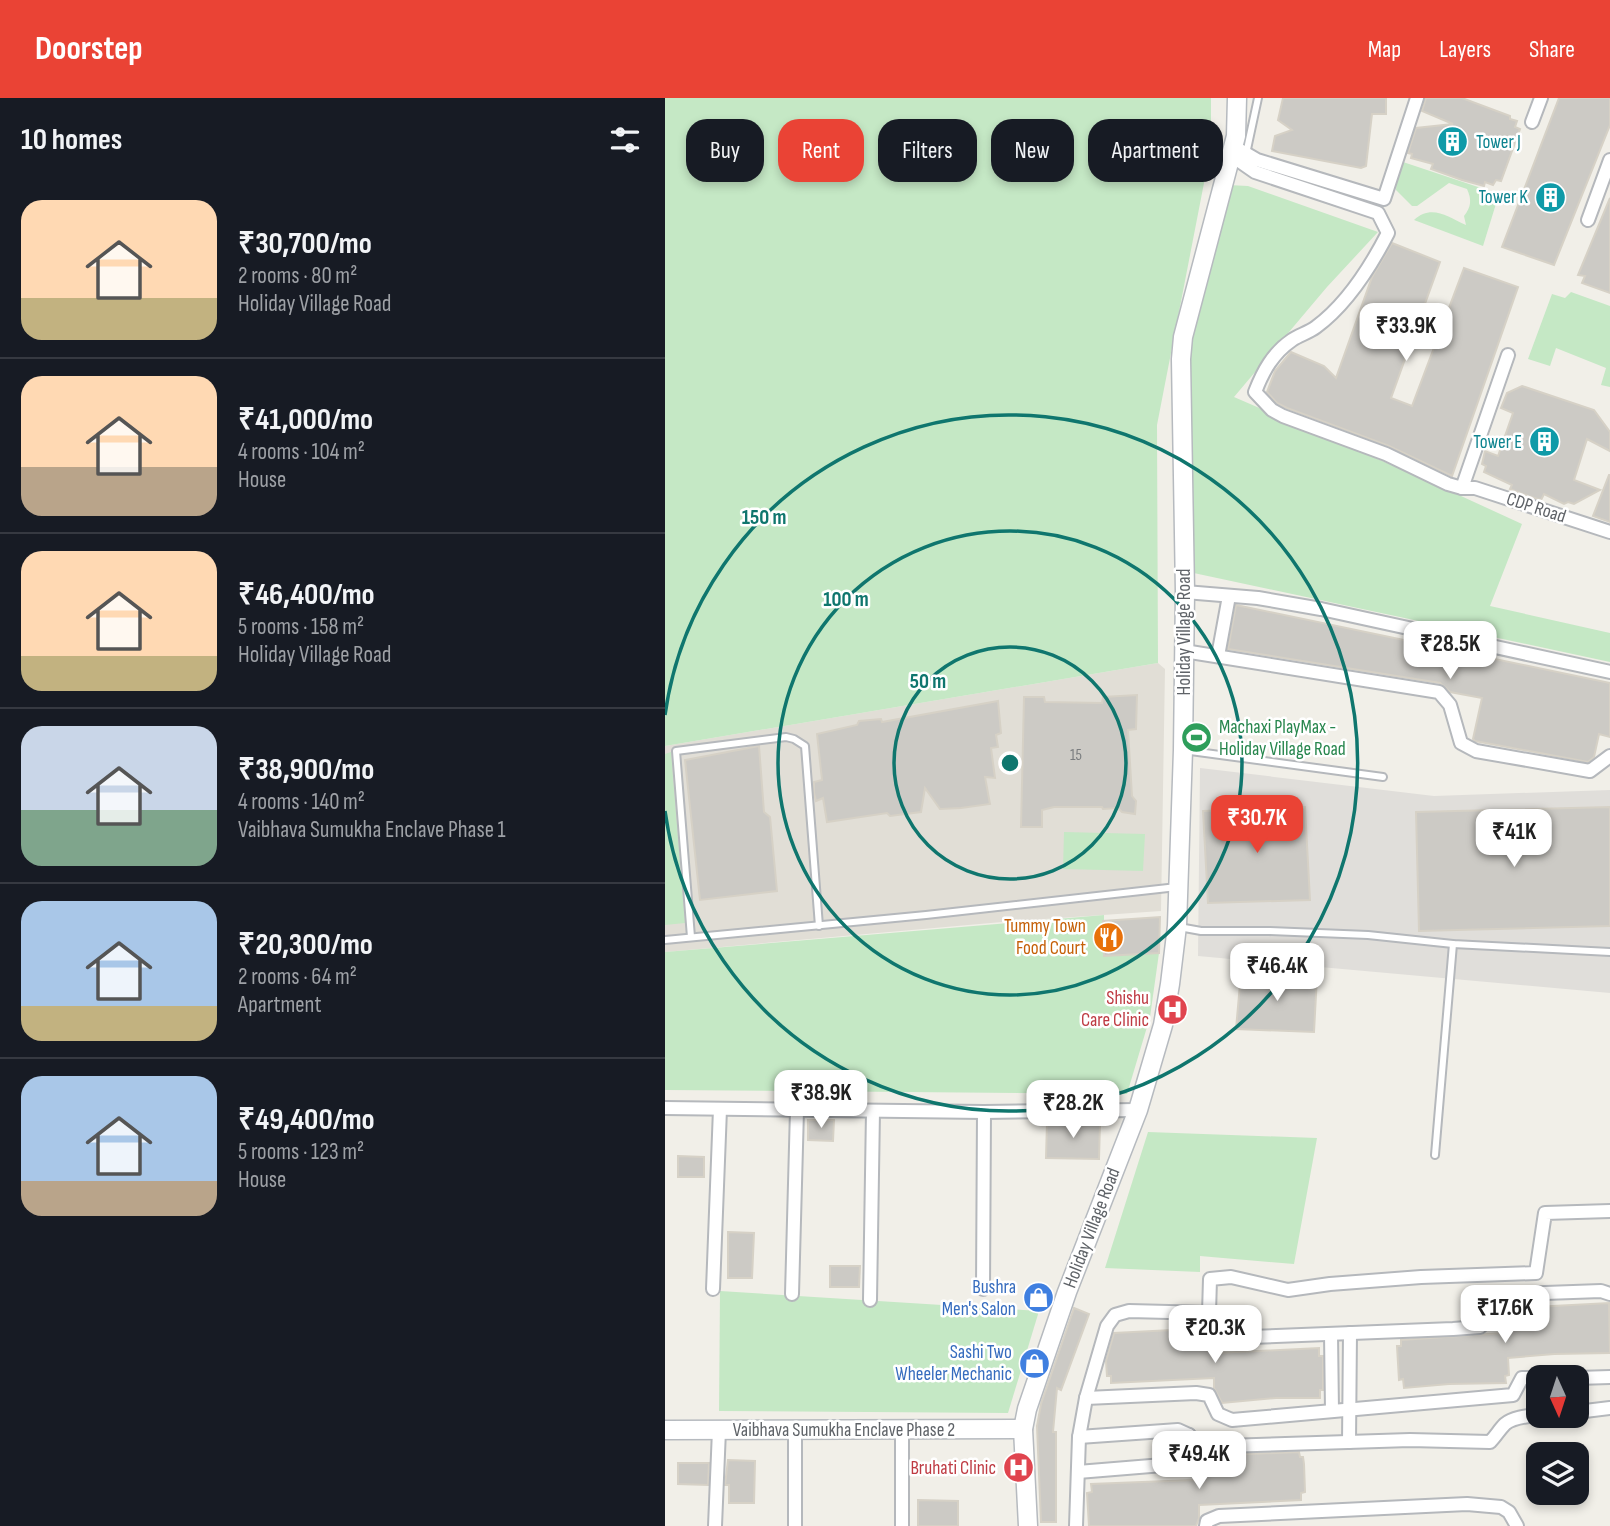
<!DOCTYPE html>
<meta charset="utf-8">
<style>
body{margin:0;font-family:"Sofia Sans Condensed",sans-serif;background:#242831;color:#f1f3f6;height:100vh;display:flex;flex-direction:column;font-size:26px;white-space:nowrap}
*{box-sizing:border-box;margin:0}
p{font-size:23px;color:#9ea1a6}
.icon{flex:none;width:38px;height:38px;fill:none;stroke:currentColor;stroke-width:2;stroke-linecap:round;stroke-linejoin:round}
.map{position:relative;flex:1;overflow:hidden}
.drawer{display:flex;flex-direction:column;background:#171b24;width:665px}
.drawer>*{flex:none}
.hud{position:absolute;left:21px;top:21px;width:665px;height:63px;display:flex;gap:14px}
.needle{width:46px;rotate:177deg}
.tools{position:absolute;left:861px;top:1267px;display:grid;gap:14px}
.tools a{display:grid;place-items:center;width:63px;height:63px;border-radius:14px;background:#171b24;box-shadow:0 4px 10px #0003;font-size:35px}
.price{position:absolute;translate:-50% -60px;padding:0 16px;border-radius:14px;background:#fff;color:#222;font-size:23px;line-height:46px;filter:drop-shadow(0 2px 4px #0008)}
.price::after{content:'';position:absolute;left:50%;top:42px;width:21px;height:16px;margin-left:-10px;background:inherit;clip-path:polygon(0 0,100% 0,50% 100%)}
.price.selected{background:#ea4335;color:#fff}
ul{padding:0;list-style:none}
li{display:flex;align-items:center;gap:21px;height:175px;padding:0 21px}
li+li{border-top:2px solid #363941}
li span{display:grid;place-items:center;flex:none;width:196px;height:140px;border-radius:21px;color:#555}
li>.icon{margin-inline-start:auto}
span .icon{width:84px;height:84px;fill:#fffc;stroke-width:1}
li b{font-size:30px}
h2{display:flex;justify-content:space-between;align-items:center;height:84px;padding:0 21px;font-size:30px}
.tag{padding:0 24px;border-radius:21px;background:#171b24;box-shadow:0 4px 10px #0003;font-size:24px;line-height:63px}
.tag.selected{background:#ea4335;color:#fff}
header{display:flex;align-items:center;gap:42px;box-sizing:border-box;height:98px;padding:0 35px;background:#ea4335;color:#fff}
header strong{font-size:33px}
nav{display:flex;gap:38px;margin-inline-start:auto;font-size:24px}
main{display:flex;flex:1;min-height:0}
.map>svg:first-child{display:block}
</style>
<header>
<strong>Doorstep</strong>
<nav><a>Map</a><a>Layers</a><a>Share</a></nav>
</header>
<main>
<section class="drawer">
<h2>10 homes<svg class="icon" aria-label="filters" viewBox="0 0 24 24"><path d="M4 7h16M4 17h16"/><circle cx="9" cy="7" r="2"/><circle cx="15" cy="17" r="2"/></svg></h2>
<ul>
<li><span style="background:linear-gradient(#ffd9b3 70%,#c2b280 0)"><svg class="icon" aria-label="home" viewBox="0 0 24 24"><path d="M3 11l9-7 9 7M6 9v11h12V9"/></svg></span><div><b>₹30,700/mo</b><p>2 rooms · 80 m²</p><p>Holiday Village Road</p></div></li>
<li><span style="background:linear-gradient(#ffd9b3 65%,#b9a48a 0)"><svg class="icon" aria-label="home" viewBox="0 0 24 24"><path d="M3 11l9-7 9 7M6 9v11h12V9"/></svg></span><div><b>₹41,000/mo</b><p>4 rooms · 104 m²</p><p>House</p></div></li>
<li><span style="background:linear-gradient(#ffd9b3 75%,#c2b280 0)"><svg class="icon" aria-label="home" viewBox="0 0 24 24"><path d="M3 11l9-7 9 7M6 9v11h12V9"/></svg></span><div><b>₹46,400/mo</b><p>5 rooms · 158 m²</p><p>Holiday Village Road</p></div></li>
<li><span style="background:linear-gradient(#c9d6e8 60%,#7fa58c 0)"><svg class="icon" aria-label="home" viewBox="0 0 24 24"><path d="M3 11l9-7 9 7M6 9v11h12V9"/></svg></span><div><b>₹38,900/mo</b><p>4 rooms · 140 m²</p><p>Vaibhava Sumukha Enclave Phase 1</p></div></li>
<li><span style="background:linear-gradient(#a9c7e8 75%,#c2b280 0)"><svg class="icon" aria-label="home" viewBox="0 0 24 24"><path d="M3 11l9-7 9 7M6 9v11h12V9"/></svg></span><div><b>₹20,300/mo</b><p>2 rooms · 64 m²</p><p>Apartment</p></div></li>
<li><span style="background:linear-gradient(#a9c7e8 75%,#b9a48a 0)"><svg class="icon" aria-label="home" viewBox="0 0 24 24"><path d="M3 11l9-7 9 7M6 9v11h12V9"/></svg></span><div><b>₹49,400/mo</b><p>5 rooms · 123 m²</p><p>House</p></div></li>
</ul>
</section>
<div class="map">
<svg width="945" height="1428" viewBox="0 0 945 1428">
<rect width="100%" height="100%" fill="#f1efe8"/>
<!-- industrial -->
<polygon fill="#e0deda" points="535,670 769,698 945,692 945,895 533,858"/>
<!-- education -->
<polygon fill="#e1ded6" points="493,565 500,571 496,813 337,824 0,854 0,648"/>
<!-- green -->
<g fill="#c5e8c5">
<polygon points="0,0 546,0 546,49 492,327 493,565 0,648"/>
<path d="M738 64 834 96 818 148 749 122C766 106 782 118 801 127L799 118C806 109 807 102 802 91L784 85 752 108H747L731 92 732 75Z"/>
<polygon points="563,87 583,88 713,134 662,189 569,299 759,381 857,426 825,508 945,535 945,564 524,474 514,288"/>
<polygon points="906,194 945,208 945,289 936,287 941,270 891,250 885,268 863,261 887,196 900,200"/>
<polygon points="6,654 20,825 0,827 0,656"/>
<polygon points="399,734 480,736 478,773 398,771"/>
<polygon points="439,817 439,858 494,855 485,919 462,996 0,992 0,854"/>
<polygon points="483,1034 652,1040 629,1166 535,1158 535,1174 440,1170"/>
<polygon points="55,1193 374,1213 343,1315 54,1313"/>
</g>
<!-- building -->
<g fill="#cccac5" stroke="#d6d1c6" stroke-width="2">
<polygon points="618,0 721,0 721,16 707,16 701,68 696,70 607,53 610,38 627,32 613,22"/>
<polygon points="761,0 797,0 845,18 845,21 852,23 850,29 855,31 836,83 831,82 828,87 820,84 819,88 797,82 766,71 768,66 746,60 747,56 743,55 751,30 788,26 757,13"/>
<polygon points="894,0 945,0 945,27 889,167 837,149"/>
<polygon points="945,100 945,195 917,185 920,178 913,177"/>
<polygon points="727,145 775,164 726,300 747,308 799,170 853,189 787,378 724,348 622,310 612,305 602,294 610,273 626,254 659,268 671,280 707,179"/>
<polygon points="857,288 929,312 945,334 945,353 922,341 909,382 935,392 909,406 903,404 899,406 879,396 876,402 863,398 845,391 847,387 819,374 821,368 817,366 820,353 833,358 848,315 836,310 842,295"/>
<polygon points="944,377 945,377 945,424 928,418"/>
<polygon points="571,507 945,585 945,639 934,636 929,659 923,664 810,643 808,641 817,600 785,594 775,585 563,551"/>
<polygon points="472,597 471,631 463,632 467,698 471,703 470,716 457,714 453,710 438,711 437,709 389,709 377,712 377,729 356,729 359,599 379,599 380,604 437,605 438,599"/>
<polygon points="333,603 336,635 331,637 333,649 326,650 330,680 320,679 325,706 296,710 275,711 260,690 256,714 225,718 222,715 162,724 158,700 151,703 149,695 149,684 157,682 152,636 192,627 194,623 216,621 217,624"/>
<polygon points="94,648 99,714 105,719 112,793 35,802 20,662"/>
<polygon points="640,709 645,802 543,805 538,713"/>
<polygon points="945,709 945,828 754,833 751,714"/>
<polygon points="495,819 494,855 439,858 438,823"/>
<polygon points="576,875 597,879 652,878 649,934 571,931"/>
<polygon points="143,1022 169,1022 168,1043 143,1042"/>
<polygon points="382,1024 435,1025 434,1061 381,1060"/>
<polygon points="13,1058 39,1059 39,1079 13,1079"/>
<polygon points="63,1134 89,1135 87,1180 63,1180"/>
<polygon points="165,1168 195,1168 194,1189 165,1189"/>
<polygon points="944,1205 945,1255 889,1256 843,1260 844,1277 840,1278 841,1285 784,1286 739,1290 738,1281 734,1282 732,1248 736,1248 736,1242 838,1235 838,1217 848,1210"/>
<polygon points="409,1210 424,1216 396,1292 392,1290 388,1334 391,1334 391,1424 376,1424 372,1328 376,1306"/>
<polygon points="546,1230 546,1235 550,1235 552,1255 654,1250 654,1258 658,1258 658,1292 655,1292 655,1300 611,1300 557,1305 549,1290 549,1280 446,1285 446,1278 442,1278 441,1263 449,1235"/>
<polygon points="634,1354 635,1359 638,1359 639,1366 640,1394 636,1395 636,1402 534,1407 534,1420 531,1428 424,1428 422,1395 427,1394 426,1386 529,1382 528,1362 532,1362 532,1358"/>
<polygon points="63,1362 90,1363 89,1405 64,1405 64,1387 60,1387"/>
<polygon points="13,1365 44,1365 43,1387 13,1386"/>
<polygon points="253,1402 293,1403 293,1428 253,1428"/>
</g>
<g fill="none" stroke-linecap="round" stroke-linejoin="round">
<defs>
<g id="lane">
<polyline points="581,56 593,0"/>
<polyline points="518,652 718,679"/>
<polyline points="514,829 536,833 604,833 703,837 788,846 945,854"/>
<polyline points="26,839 11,653 121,639 129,641 140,648 154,828"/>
<polyline points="0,842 261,817 512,789"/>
<polyline points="770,1057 788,846"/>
</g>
<g id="street">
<polyline points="867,24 876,0"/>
<polyline points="568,48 592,62 719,101 752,0"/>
<path d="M567 58 590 74 713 115 723 135C706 168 681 207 651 229 643 235 634 237 627 242 608 255 598 273 590 294L607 312 618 318 721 356 783 386 797 390H810L945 434"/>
<polyline points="923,122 945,62"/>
<polyline points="797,390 843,257"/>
<polyline points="520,494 593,500 656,511 945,574"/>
<polyline points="519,553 774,594 785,607 796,645 811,653 925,673 945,658"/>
<polyline points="553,558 564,498"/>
<polyline points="0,1010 319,1014 473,1012"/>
<polyline points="48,1191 55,1011"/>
<polyline points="318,1191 319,1014"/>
<polyline points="127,1196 132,1012"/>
<polyline points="205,1202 208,1013"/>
<polyline points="544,1215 545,1181 566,1179 623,1192 665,1186 756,1179 871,1175 880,1115 945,1113"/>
<polyline points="666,1236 667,1313"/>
<polyline points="912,1280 945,1279"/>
<polyline points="421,1300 531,1295 544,1297 553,1316 567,1322 848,1297 857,1280 873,1280"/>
<polyline points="912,1314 945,1310"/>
<path d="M414 1339 513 1332 524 1337 529 1349 745 1342 825 1344C831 1338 834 1332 840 1326 848 1319 863 1318 873 1317"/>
<polyline points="684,1344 685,1235"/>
<polyline points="413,1374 498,1367 511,1362 514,1347 524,1337"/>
<polyline points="50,1428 54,1332"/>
<polyline points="130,1428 130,1332"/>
<polyline points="237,1428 237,1332"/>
<polyline points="411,1428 414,1339 421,1300 442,1228 450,1217 464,1213 544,1215 567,1222 585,1239 788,1231 815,1229 829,1212 853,1196 936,1193 945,1196"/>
<polyline points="541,1428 542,1423 554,1418 802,1406 836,1409 844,1414 852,1428"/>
</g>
<g id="secondary">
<polyline points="0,1332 358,1331"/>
<polyline points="363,1428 358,1331 362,1311 402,1194 473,1012 498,927 505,886 512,828 518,652 520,494 516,261 518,239 571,38 572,0"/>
</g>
</defs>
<!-- lane casing -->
<use href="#lane" stroke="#b5b8bc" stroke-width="10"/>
<!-- street casing -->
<use href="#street" stroke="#b5b8bc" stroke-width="16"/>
<!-- secondary casing -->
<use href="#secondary" stroke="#b6babf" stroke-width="21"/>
<!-- lane -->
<use href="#lane" stroke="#fff" stroke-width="6"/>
<!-- street -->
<use href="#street" stroke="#fff" stroke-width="12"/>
<!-- secondary -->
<use href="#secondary" stroke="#fff" stroke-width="18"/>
</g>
<!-- distance rings -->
<g fill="none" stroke="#0f766e" stroke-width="3.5">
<circle cx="345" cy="665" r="116"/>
<circle cx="345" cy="665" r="232"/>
<path d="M0 617A348 348 0 1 1 0 713"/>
</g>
<!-- icons -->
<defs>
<symbol id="building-disc" viewBox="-11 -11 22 22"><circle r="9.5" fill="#0f9aa8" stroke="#fff"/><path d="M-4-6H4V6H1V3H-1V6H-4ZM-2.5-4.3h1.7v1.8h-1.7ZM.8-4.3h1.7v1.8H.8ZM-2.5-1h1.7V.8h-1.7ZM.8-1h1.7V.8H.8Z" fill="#fff"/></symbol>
<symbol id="stadium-disc" viewBox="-11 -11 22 22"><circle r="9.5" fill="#2e9e5b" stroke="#fff"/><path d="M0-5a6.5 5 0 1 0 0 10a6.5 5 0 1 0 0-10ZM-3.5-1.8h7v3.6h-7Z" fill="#fff"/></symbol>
<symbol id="restaurant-disc" viewBox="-11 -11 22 22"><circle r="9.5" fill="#e8710a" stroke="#fff"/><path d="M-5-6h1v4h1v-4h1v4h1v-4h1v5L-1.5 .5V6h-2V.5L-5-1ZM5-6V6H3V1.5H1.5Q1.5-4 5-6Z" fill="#fff"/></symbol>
<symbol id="hospital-disc" viewBox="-11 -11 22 22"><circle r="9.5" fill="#e0444e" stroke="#fff"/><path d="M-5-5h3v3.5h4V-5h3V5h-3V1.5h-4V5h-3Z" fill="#fff"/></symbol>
<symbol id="shop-disc" viewBox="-11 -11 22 22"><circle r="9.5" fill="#3f7fe0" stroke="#fff"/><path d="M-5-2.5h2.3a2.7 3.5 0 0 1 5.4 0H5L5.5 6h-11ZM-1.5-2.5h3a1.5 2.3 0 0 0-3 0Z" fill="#fff"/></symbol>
</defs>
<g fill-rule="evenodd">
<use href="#building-disc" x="770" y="26" width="35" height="35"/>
<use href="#building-disc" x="868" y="82" width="35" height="35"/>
<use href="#building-disc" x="862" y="326" width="35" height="35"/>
<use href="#stadium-disc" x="514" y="622" width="35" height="35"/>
<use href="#restaurant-disc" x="426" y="822" width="35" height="35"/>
<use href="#hospital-disc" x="490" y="894" width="35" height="35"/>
<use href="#shop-disc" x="356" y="1182" width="35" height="35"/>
<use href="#shop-disc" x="352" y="1248" width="35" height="35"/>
<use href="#hospital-disc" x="336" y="1352" width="35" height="35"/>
</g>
<g text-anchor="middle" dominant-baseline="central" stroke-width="5" stroke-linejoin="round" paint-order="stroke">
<!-- number labels -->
<g font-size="16" fill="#7a7d7f">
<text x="411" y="657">15</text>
</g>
<!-- culture labels -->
<g font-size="19" fill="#0d838f" stroke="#fff" text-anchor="end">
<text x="811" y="44" text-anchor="start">Tower J</text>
<text x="863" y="99">Tower K</text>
<text x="857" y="344">Tower E</text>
</g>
<!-- street labels -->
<g font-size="19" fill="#5f6368" stroke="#fff">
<text transform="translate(871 410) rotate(18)">CDP Road</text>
<text transform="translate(519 534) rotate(-90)">Holiday Village Road</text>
<text transform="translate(427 1130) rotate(-69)">Holiday Village Road</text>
<text x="179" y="1332">Vaibhava Sumukha Enclave Phase 2</text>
</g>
<!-- leisure labels -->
<g font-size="19" fill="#27864d" stroke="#fff" text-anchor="start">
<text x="554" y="629">Machaxi PlayMax -<tspan x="554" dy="22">Holiday Village Road</tspan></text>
</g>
<!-- food labels -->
<g font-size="19" fill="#c56008" stroke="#fff" text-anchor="end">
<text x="421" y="828">Tummy Town<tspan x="421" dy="22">Food Court</tspan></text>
</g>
<!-- health labels -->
<g font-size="19" fill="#be3a42" stroke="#fff" text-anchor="end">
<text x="484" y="900">Shishu<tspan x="484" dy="22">Care Clinic</tspan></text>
<text x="331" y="1370">Bruhati Clinic</text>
</g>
<!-- shop labels -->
<g font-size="19" fill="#366cbe" stroke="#fff" text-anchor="end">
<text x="351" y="1189">Bushra<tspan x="351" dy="22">Men's Salon</tspan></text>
<text x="347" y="1254">Sashi Two<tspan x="347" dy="22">Wheeler Mechanic</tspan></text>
</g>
</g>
<circle cx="345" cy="665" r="10" fill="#0f766e" stroke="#fff" stroke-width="3.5"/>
<g font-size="21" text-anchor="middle" font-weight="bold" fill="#0f766e" stroke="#fff" stroke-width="5" stroke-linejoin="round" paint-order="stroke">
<text x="99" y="426">150 m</text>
<text x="181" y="508">100 m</text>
<text x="263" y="590">50 m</text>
</g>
</svg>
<div class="tools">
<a><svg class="needle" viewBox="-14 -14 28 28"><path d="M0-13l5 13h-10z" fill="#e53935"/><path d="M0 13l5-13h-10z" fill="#9ea1a6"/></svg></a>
<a><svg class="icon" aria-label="layers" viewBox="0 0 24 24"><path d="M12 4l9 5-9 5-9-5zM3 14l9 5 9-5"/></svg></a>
</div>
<b class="price" style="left:741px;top:265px">₹33.9K</b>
<b class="price" style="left:785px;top:583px">₹28.5K</b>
<b class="price selected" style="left:592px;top:757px">₹30.7K</b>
<b class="price" style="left:849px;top:771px">₹41K</b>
<b class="price" style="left:612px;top:905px">₹46.4K</b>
<b class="price" style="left:156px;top:1032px">₹38.9K</b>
<b class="price" style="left:408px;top:1042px">₹28.2K</b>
<b class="price" style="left:840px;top:1247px">₹17.6K</b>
<b class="price" style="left:550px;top:1267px">₹20.3K</b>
<b class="price" style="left:534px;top:1393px">₹49.4K</b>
<div class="hud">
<a class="tag">Buy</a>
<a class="tag selected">Rent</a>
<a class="tag">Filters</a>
<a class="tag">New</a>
<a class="tag">Apartment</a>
</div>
</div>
</main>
